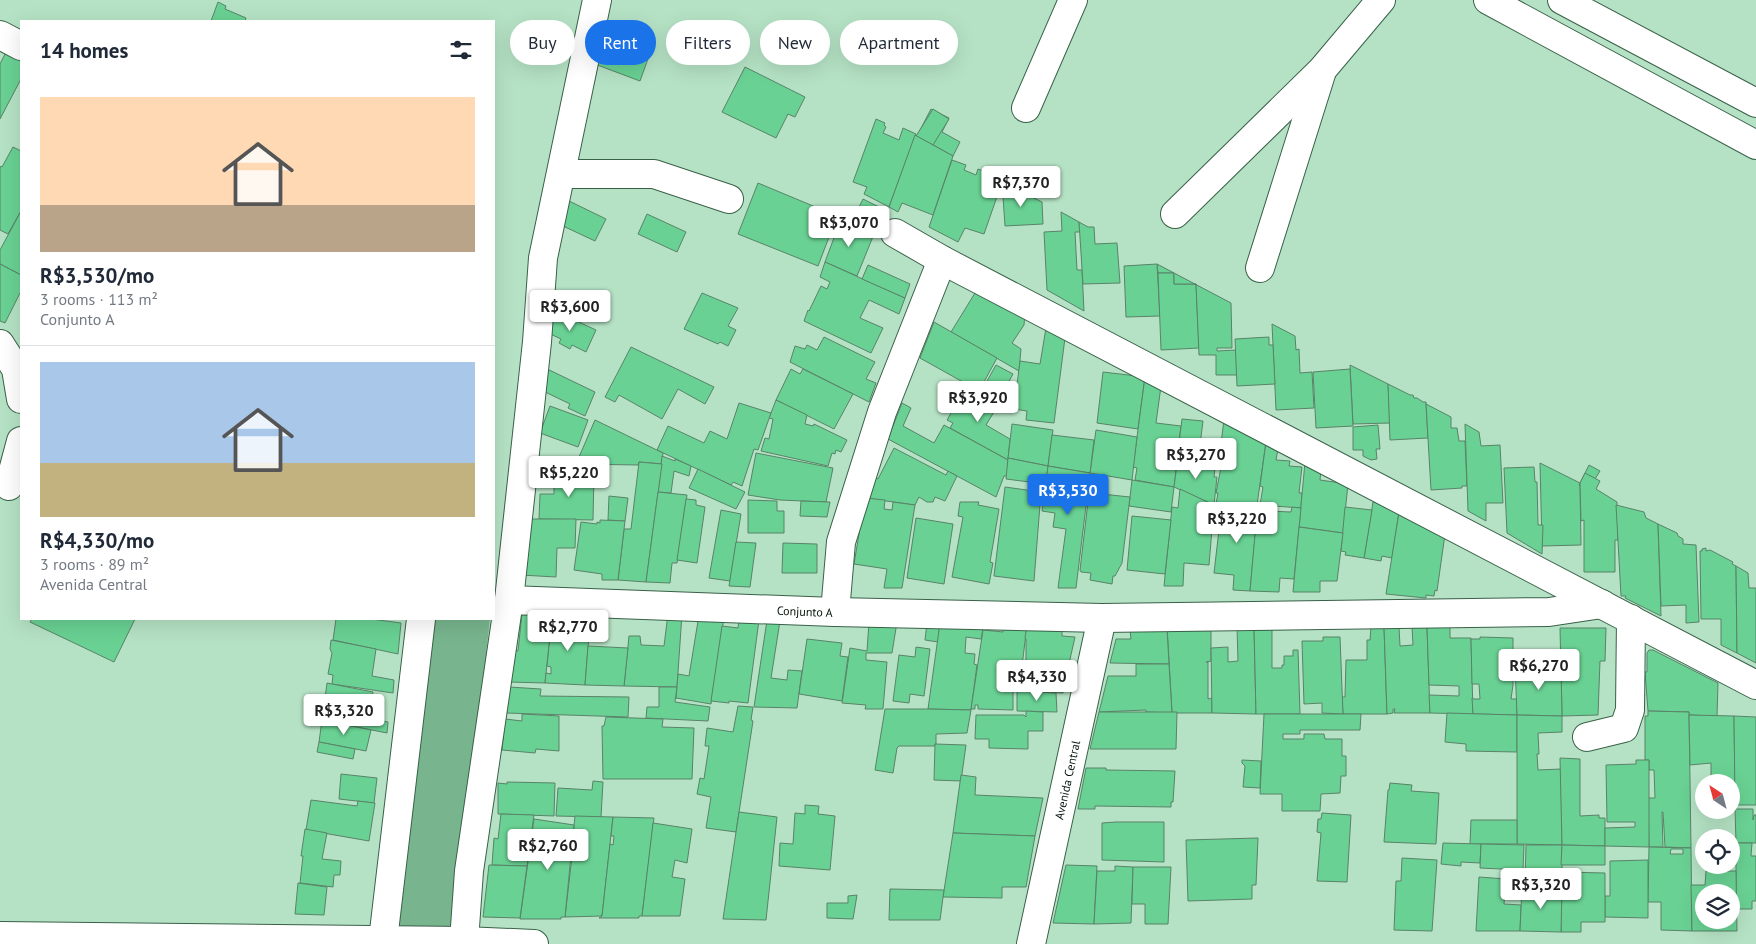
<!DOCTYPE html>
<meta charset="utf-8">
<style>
body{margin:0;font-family:"PT Sans",sans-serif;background:#f2f2f3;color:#1f2937;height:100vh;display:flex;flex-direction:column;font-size:19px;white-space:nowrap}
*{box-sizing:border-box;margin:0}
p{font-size:16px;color:#747a83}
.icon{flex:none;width:28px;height:28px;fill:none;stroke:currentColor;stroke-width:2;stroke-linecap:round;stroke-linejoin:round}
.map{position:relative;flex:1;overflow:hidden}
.side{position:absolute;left:20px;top:20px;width:475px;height:600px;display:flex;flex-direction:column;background:#fff;border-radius:0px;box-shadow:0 5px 20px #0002}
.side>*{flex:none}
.guide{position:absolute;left:510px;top:20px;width:475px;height:45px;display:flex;gap:10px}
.needle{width:32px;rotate:324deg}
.controls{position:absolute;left:1695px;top:774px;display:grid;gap:10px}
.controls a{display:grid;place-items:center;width:45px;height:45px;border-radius:50%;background:#fff;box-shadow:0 5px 20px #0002;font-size:25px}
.price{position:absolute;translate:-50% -42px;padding:0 11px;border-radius:5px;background:#fff;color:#222;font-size:16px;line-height:32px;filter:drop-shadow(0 1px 2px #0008)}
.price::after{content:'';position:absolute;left:50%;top:30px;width:15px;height:11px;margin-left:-8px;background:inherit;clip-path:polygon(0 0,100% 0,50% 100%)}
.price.on{background:#1a73e8;color:#fff}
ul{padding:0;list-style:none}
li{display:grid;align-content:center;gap:10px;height:265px;padding:0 20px}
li+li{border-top:1px solid #e0e1e3}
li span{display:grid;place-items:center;height:155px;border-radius:0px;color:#555}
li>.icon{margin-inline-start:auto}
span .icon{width:90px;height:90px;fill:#fffc;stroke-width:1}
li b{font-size:21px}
h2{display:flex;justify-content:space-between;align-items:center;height:60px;padding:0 20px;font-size:21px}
.chip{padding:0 18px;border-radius:22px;background:#fff;box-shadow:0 5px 20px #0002;font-size:18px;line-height:45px}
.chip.on{background:#1a73e8;color:#fff}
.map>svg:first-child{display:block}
</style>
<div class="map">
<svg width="1756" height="944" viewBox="0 0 1756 944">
<rect width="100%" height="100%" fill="#b5e2c4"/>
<!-- green -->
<polygon fill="#78b58e" points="421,619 490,619 455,932 395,933"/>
<!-- building -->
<g fill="#69d193" stroke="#598368" fill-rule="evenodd">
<polygon points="218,2 226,6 225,9 246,18 245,21 211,21"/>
<polygon points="601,23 654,42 640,81 592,63"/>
<polygon points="6,52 21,60 21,79 0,119 0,64"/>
<polygon points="745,67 805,97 795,117 788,114 776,138 722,112"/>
<polygon points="931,109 949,118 942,132 960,142 953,156 917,136"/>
<polygon points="933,109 949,119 933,145 916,136"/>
<polygon points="876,119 885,123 884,125 886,127 883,133 899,140 903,128 916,134 889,207 864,194 867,187 853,182"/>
<polygon points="915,135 953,156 933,215 902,203 898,212 889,207"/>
<polygon points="13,147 21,151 21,211 8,234 0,230 0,168 1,166 2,167"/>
<polygon points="952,160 966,165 964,170 976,175 978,169 1000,177 997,187 1000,188 984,234 965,228 958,242 929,227"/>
<polygon points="1002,182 1042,202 1043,224 1005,226"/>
<polygon points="758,183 837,216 818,266 738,234"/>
<polygon points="863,199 887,211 875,235 851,223"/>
<polygon points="567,200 606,219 595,241 563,226"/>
<polygon points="21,211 21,275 0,264 0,250"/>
<polygon points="1061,212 1079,222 1080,232 1075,232 1077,270 1082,270 1084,311 1047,290 1044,232 1062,231"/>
<polygon points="647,214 686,232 677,252 638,234"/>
<polygon points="841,219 874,234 857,276 825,262"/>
<polygon points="1079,222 1088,227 1094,227 1095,244 1117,243 1120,283 1083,284"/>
<polygon points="825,262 905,298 899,314 869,300 860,318 883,328 871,353 804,321 808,310 809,311 821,286 827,289 830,282 820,277"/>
<polygon points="0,264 21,275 21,291 5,323 0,321"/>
<polygon points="1157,264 1174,273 1158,273"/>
<polygon points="1157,264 1160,316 1126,317 1124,266"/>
<polygon points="868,265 910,284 905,298 862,279"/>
<polygon points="1158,273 1174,273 1174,284 1196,284 1199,348 1161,350"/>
<polygon points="1174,273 1231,303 1232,348 1217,348 1217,351 1236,350 1237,375 1216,375 1216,355 1199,355 1196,284 1174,284"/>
<polygon points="979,289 1025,313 1024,325 1012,343 1021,349 1019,371 951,332 975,293 976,294"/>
<polygon points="702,293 738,308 728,326 736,330 728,346 720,342 718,344 684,329"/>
<polygon points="555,311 596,330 586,352 572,345 570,349 559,343 561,339 544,331"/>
<polygon points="934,322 997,358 979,391 920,358"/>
<polygon points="1272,324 1295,336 1296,350 1299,349 1300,373 1312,372 1314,408 1276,410"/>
<polygon points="1046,328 1065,338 1054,423 1026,420 1027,411 1014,409 1020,361 1040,364"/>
<polygon points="824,337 875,362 866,379 876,383 869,402 790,362 795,346 805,349 807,345 817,350"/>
<polygon points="1269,337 1269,345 1273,345 1275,384 1237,386 1235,339"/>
<polygon points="631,347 714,387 705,404 678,389 662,419 619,395 615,402 605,397"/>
<polygon points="996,365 1013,374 995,406 978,397"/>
<polygon points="1350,365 1388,384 1390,423 1353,424"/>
<polygon points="543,367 595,392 585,416 568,408 570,404 539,389"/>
<polygon points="791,369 800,374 803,369 853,394 834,429 776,400"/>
<polygon points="1350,369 1353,426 1316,428 1313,372"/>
<polygon points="1103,372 1145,377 1138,429 1097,423"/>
<polygon points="1145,377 1161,386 1156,423 1181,426 1179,441 1175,441 1173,463 1177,463 1174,487 1135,480 1137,468 1133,467"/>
<polygon points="1388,384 1410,395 1413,395 1414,398 1417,398 1423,402 1426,402 1428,438 1390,440"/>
<polygon points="965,389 997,407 986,425 1010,439 1008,460 950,428 953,423 947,420"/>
<polygon points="776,400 807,415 805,424 813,426 814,424 847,440 841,452 836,450 835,454 832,453 828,466 761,451 765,438 769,439 773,419 769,418"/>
<polygon points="739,403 771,413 758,450 754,449 742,486 733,482 731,485 657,450 668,426 704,443 710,431 727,439"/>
<polygon points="902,403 911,408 903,426 934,443 944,425 1008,460 1007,476 1004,476 996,497 888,439"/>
<polygon points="1426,404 1451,417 1451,428 1457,428 1459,441 1465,441 1467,486 1462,486 1462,488 1431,490"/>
<polygon points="550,406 588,420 578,447 540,433"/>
<polygon points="1182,419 1203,421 1199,453 1178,451"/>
<polygon points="595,420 663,453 662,464 639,462 638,465 576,464"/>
<polygon points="1224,420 1266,442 1257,505 1216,504 1218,493 1216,493 1224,452 1220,451"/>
<polygon points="1012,424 1053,430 1048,466 1008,458"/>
<polygon points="1465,424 1479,432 1481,446 1500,445 1503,503 1486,503 1486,521 1468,511"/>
<polygon points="1378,425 1380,449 1376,449 1377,459 1371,460 1363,456 1363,450 1353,450 1353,427"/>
<polygon points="1096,430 1137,437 1132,480 1090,473"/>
<polygon points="1052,435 1094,440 1090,473 1048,466"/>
<polygon points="1266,442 1278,449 1276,460 1290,461 1289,466 1302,467 1299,493 1302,493 1301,508 1260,505 1263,487 1260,486"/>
<polygon points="894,448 946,475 948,471 957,476 945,501 935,497 933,502 927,502 919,497 915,505 865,498 874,477 878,479"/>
<polygon points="756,453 833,468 826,502 780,500 748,495"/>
<polygon points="662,456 675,461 675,459 691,466 689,476 674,471 671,493 658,492"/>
<polygon points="1178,456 1193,457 1192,466 1215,468 1214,477 1217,477 1214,505 1174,487"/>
<polygon points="1008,458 1048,466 1046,488 1037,487 1037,483 1006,479"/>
<polygon points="639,462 662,464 646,582 618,580 624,529 631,529"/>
<polygon points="1305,462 1321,470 1320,480 1348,484 1343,533 1299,527"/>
<polygon points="1540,463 1580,483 1581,545 1542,546"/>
<polygon points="1589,465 1600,471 1595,479 1599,481 1593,492 1579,485"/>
<polygon points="1048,466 1090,473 1076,588 1058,588 1066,529 1053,527 1055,513 1042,511"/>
<polygon points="1534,467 1535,482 1537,482 1538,525 1543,525 1542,554 1507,533 1504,468"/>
<polygon points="698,469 745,492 736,509 689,488"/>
<polygon points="1585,473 1600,481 1596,489 1617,502 1618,540 1615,540 1615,572 1584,572 1584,520 1581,521 1580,483"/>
<polygon points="554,474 594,474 593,520 539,519 540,494 554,494"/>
<polygon points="1132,480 1174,487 1171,512 1129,506"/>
<polygon points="1005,487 1041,492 1034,581 994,576"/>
<polygon points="1180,489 1214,505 1209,565 1184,563 1183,586 1164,586 1172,507 1178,508"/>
<polygon points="658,492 687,495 677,563 672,563 670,583 646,582"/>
<polygon points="1092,493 1130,497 1122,563 1115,576 1113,576 1112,584 1090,580 1091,573 1081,572 1080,570 1088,502 1091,502"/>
<polygon points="609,496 628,498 625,521 608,520"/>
<polygon points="865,498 885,500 884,509 892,510 893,502 915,505 902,588 884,588 887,569 854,564"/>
<polygon points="686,499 696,500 696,505 705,507 697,563 677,560"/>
<polygon points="748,500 777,501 777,511 784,511 784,533 748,533"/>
<polygon points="801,501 830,502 827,517 800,516"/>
<polygon points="960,502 979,502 978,505 999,509 990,562 993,563 989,584 952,577 963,517 958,516"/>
<polygon points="1373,502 1385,504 1399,512 1392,558 1382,556 1381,561 1364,558"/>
<polygon points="1222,504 1258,505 1250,591 1233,590 1234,575 1214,573"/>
<polygon points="1616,505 1644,512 1646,518 1658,524 1661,616 1625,598 1626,596 1621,596"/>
<polygon points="1292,507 1301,508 1294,579 1280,578 1279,592 1250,591 1257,512 1269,513 1269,511 1291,512"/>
<polygon points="1345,507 1372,510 1364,558 1345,555 1346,552 1341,551"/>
<polygon points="721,510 741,514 730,581 709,578"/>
<polygon points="1399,512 1445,534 1437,591 1435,590 1434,596 1426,595 1426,598 1386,594"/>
<polygon points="1132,516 1171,520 1165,574 1127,570"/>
<polygon points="916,518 953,524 944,584 907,578"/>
<polygon points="526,519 576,519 575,548 557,548 556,577 520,575"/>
<polygon points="600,520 625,521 618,580 602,580 602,574 574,570 581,522 597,524 597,522 600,523"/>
<polygon points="1658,524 1677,533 1678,536 1683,539 1683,544 1696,545 1699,622 1686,623 1686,605 1661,606"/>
<polygon points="1299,527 1343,533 1337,581 1320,581 1320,592 1293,592"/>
<polygon points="736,542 756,543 750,587 729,586"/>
<polygon points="783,543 817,544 817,573 782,573"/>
<polygon points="1706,548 1706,551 1710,550 1733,562 1732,564 1736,566 1737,653 1721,645 1721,619 1701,619 1700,551 1702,551 1702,549"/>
<polygon points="1736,566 1748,573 1749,588 1756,588 1756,663 1737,653"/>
<polygon points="522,614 552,617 545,683 509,682 513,650 518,651"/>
<polygon points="668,614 682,614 677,687 624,686 629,636 640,636 641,645 664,646"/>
<polygon points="699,615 724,617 711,704 676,698 678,674 689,676"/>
<polygon points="552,617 590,623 585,685 545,683 546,673 551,674 551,667 547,666"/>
<polygon points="739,618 759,620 748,703 729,701 729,703 711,701 722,626 738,628"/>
<polygon points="32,619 135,619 114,662 30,622"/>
<polygon points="336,619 371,619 401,623 398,654 333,640"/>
<polygon points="767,620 780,621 771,678 787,680 788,670 802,671 797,708 754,707"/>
<polygon points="869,622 897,622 892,653 866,653 866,660 887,662 883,709 865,709 866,705 842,703 850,648 867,651"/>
<polygon points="927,623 940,623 938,642 925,640"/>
<polygon points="940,623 984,623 981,639 966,637 965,653 975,654 974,664 977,665 971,710 928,709"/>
<polygon points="1004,624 1027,625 1019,691 1013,692 1013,710 978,709 978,705 975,705 975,709 971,709 983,630 1003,632"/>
<polygon points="1027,625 1062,626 1062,636 1075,637 1066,677 1059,677 1060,675 1026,674 1026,639 1025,638"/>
<polygon points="1167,626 1211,627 1211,661 1206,662 1208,662 1208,699 1212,698 1212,713 1172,713"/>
<polygon points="1237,627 1254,627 1256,714 1212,713 1211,648 1228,647 1228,662 1238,661"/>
<polygon points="1254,627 1272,627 1272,668 1282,668 1282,665 1284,665 1284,656 1293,656 1293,650 1298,650 1300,714 1256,714"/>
<polygon points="1371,627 1384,627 1387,714 1343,714 1342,697 1345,697 1346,660 1367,660 1367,640 1370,640"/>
<polygon points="1384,627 1399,627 1400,646 1413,645 1412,627 1427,627 1430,713 1394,713 1395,709 1393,709 1393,713 1387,714"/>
<polygon points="1427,627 1450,627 1450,638 1471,638 1473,714 1430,713 1429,695 1459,696 1459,686 1429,685"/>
<polygon points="1167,628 1169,664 1110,663 1116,639 1131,639 1130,630"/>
<polygon points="1560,628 1606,628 1605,661 1600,661 1598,715 1562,716"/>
<polygon points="1323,637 1340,637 1343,714 1322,713 1322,703 1304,704 1302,641 1323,641"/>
<polygon points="1480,637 1513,638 1513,685 1511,699 1517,699 1517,715 1473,714 1472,698 1474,699 1480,699 1479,684 1472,684 1471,639 1480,639"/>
<polygon points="807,639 842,643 840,656 848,657 842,701 799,694"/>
<polygon points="331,640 376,649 372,676 394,680 393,693 332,684 333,675 328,674 332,653 330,649"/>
<polygon points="588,646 628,648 624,686 585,685"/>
<polygon points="916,647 930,649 924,696 910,694 909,703 893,701 899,655 915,657"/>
<polygon points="1649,650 1653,650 1718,683 1717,716 1689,715 1689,712 1648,711 1645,672 1647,672 1647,653"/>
<polygon points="1136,664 1169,664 1172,713 1146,712 1146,710 1099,712 1108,676 1136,676"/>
<polygon points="1515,664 1524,664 1524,668 1561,668 1562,716 1517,715"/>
<polygon points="1023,676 1066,677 1063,693 1023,691"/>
<polygon points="327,683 373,692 370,710 343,705 343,708 324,706"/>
<polygon points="509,687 541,689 540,696 629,697 628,717 506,713"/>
<polygon points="659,687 677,687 675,702 710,707 708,721 646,718 647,707 659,707"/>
<polygon points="1023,691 1056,693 1057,712 1017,711 1017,692"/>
<polygon points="343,705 383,712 383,721 388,722 387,733 322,720 324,706 343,708"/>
<polygon points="738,706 753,707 751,720 753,721 736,832 706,828 711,797 697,794 700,778 704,779 709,746 705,746 707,728 733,732"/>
<polygon points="885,709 928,709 971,710 967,733 936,734 936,744 935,744 935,746 899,746 897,748 893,773 875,770"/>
<polygon points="1026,711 1043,712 1043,731 1028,731 1028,749 989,748 989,739 975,739 976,715 1024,715 1026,717"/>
<polygon points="1648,711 1689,712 1691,848 1665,847 1663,812 1662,812 1663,847 1649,847 1648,798 1655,798 1654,770 1649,770 1649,760 1645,760 1645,716 1648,716"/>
<polygon points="1099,712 1177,712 1176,749 1090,749"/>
<polygon points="1447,713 1517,715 1517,752 1466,751 1466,744 1445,742"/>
<polygon points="522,714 559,716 559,751 536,749 535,753 502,750 505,719 522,721"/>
<polygon points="1264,714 1361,714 1360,730 1300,730 1300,734 1283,734 1283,739 1304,739 1304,734 1324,734 1325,739 1342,739 1342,756 1346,756 1346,776 1341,776 1340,793 1321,794 1320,811 1282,811 1282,794 1260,794"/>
<polygon points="1517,715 1562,716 1562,732 1538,733 1539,754 1537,754 1538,770 1561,769 1562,845 1517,844"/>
<polygon points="1689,715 1734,716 1735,792 1731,792 1731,782 1711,782 1711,763 1690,765"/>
<polygon points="1734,716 1756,717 1756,805 1735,805"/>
<polygon points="606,717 663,719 662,727 694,728 692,779 603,779 602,726 604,726"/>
<polygon points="322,720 371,730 366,751 319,742"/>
<polygon points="319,742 355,749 353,759 317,752"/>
<polygon points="935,744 966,745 961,781 934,780"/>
<polygon points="1560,758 1580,759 1580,816 1599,815 1599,818 1605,818 1605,846 1562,845"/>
<polygon points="1242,760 1261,761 1260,788 1243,787 1245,766 1242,763"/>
<polygon points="1636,760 1649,760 1649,847 1605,846 1605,828 1635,827 1635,822 1607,822 1606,765 1636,764"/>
<polygon points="1086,768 1106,768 1106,770 1175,771 1173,802 1171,802 1171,807 1095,806 1095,809 1078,809"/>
<polygon points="341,774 377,778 374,803 339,799"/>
<polygon points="961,775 976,777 975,795 1043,798 1035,836 953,833"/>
<polygon points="593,781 603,782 601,817 556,816 558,788 592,790"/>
<polygon points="507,782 555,783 554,816 498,814 498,783 507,784"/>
<polygon points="1390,783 1412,785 1411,791 1439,793 1436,844 1384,842 1388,790 1389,790"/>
<polygon points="311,800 357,806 358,801 375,803 369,841 306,830"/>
<polygon points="805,805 819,806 818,814 835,816 830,870 779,866 780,843 793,844 795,813 805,814"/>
<polygon points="1735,809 1753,809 1753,820 1754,815 1756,815 1756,843 1736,843"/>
<polygon points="739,812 777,817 766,920 723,919"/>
<polygon points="1322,813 1351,815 1347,882 1317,881 1321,833 1317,832 1318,819 1321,819"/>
<polygon points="501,814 534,815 527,866 492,865 494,838 498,839"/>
<polygon points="575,816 613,817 602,916 565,917 574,839 587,841 587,836 573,835"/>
<polygon points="613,817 654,818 642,916 639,916 639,918 599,918 602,916 610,844 613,845 614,836 611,836"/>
<polygon points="534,819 574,825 565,917 561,917 561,919 520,919"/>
<polygon points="1471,820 1517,820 1517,844 1470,844"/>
<polygon points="1116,822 1164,822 1164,862 1102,860 1102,823"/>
<polygon points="653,823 692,829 687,863 675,860 672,877 685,879 680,916 642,916"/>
<polygon points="305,829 327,833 322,859 341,861 340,875 334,875 333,887 300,883 303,856 301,856"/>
<polygon points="953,833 1035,836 1026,887 1002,887 1002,898 943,897"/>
<polygon points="1258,838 1256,885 1252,885 1252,899 1188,901 1186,840"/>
<polygon points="1443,843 1481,844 1480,863 1461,862 1461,866 1441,864"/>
<polygon points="1736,843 1752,843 1751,856 1756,856 1756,901 1752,901 1752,909 1736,909"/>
<polygon points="1481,844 1524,845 1523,870 1480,868"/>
<polygon points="1526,845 1562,845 1562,884 1525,883"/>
<polygon points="1562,845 1605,846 1605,865 1561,865"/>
<path d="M1649 847 1691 848 1692 931 1661 930V902H1648ZM1671 849H1683V854H1670Z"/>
<polygon points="1402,858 1437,860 1432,931 1394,930 1396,881 1401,881"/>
<polygon points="1648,860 1648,918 1605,917 1605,896 1610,896 1610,861"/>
<polygon points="489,865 527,866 520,918 483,917"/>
<polygon points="1066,865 1097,866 1094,924 1053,923"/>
<polygon points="1115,866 1133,867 1131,923 1094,924 1097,871 1115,871"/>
<polygon points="1133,867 1171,867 1168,924 1145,924 1145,904 1132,904"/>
<path d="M1706 871H1736L1737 931H1692L1691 885H1705ZM1704 892H1731V920H1704Z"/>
<polygon points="1562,872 1605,873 1605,922 1581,922 1581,932 1561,932"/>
<polygon points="1479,877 1506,879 1504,904 1521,905 1520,931 1476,931"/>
<polygon points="298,883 327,887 324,915 295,914"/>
<polygon points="1522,887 1562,889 1561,932 1520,931"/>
<polygon points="890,889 944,890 940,920 889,920"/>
<polygon points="857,895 853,919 827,918 827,903 848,903 848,896"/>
</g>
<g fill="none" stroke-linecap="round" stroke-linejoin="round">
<defs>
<g id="minor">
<polyline points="1488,0 1756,145"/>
<polyline points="1562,0 1756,103"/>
<polyline points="0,35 21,46"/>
<polyline points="1026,108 1073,0"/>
<polyline points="562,174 654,174 729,199"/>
<polyline points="1175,214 1322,70 1381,0"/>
<polyline points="895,233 942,260 1756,685"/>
<polyline points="1260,268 1321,74"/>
<polyline points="0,344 16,369 21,399"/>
<polyline points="9,486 21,441"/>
<path id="s1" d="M509 600 835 612 1102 618 1549 612 1602 604"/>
<polyline points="835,612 841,542 882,412 942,260"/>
<polyline points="1587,737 1624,728 1630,710 1631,619"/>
<polyline points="0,936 464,941 534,944"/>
<polyline points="383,940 421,619"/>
<polyline points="464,941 469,871 509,600 537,342 543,258 597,0"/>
<path id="s2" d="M1031 944 1102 618"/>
</g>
</defs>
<!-- minor casing -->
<use href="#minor" stroke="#396148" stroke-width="30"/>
<!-- minor -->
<use href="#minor" stroke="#fff" stroke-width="28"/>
</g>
<g text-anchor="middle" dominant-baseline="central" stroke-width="4.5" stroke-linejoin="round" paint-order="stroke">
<!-- street labels -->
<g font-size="12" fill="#031209" stroke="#e7fded">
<text stroke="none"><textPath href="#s1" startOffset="296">Conjunto A</textPath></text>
<text stroke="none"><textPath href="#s2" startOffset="168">Avenida Central</textPath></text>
</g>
</g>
</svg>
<div class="controls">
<a><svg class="needle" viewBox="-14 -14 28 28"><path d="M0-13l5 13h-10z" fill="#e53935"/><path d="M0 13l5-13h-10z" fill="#747a83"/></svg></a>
<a><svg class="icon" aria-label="locate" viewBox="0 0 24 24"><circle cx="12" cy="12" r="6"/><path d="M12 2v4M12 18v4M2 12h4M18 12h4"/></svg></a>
<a><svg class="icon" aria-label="layers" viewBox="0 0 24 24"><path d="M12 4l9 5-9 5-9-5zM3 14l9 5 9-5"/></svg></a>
</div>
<b class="price" style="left:1021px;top:208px">R$7,370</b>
<b class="price" style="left:849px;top:248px">R$3,070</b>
<b class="price" style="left:570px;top:332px">R$3,600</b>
<b class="price" style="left:978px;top:423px">R$3,920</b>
<b class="price" style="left:1196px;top:480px">R$3,270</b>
<b class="price" style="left:569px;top:498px">R$5,220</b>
<b class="price on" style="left:1068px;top:516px">R$3,530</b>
<b class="price" style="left:1237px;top:544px">R$3,220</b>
<b class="price" style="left:568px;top:652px">R$2,770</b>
<b class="price" style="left:1539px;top:691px">R$6,270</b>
<b class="price" style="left:1037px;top:702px">R$4,330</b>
<b class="price" style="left:344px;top:736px">R$3,320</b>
<b class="price" style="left:548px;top:871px">R$2,760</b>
<b class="price" style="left:1541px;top:910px">R$3,320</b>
<div class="guide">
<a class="chip">Buy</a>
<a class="chip on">Rent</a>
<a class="chip">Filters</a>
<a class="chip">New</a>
<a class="chip">Apartment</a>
</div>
<section class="side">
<h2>14 homes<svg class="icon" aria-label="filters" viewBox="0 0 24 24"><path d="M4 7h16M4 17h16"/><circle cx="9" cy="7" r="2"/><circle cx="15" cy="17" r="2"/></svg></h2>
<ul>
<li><span style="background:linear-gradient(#ffd9b3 70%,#b9a48a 0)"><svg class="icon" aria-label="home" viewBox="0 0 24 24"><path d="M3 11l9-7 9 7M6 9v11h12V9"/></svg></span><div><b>R$3,530/mo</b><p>3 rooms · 113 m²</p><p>Conjunto A</p></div></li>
<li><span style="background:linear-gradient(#a9c7e8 65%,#c2b280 0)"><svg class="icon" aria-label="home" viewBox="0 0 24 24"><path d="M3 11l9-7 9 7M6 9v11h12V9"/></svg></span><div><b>R$4,330/mo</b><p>3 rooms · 89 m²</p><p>Avenida Central</p></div></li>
</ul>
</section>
</div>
